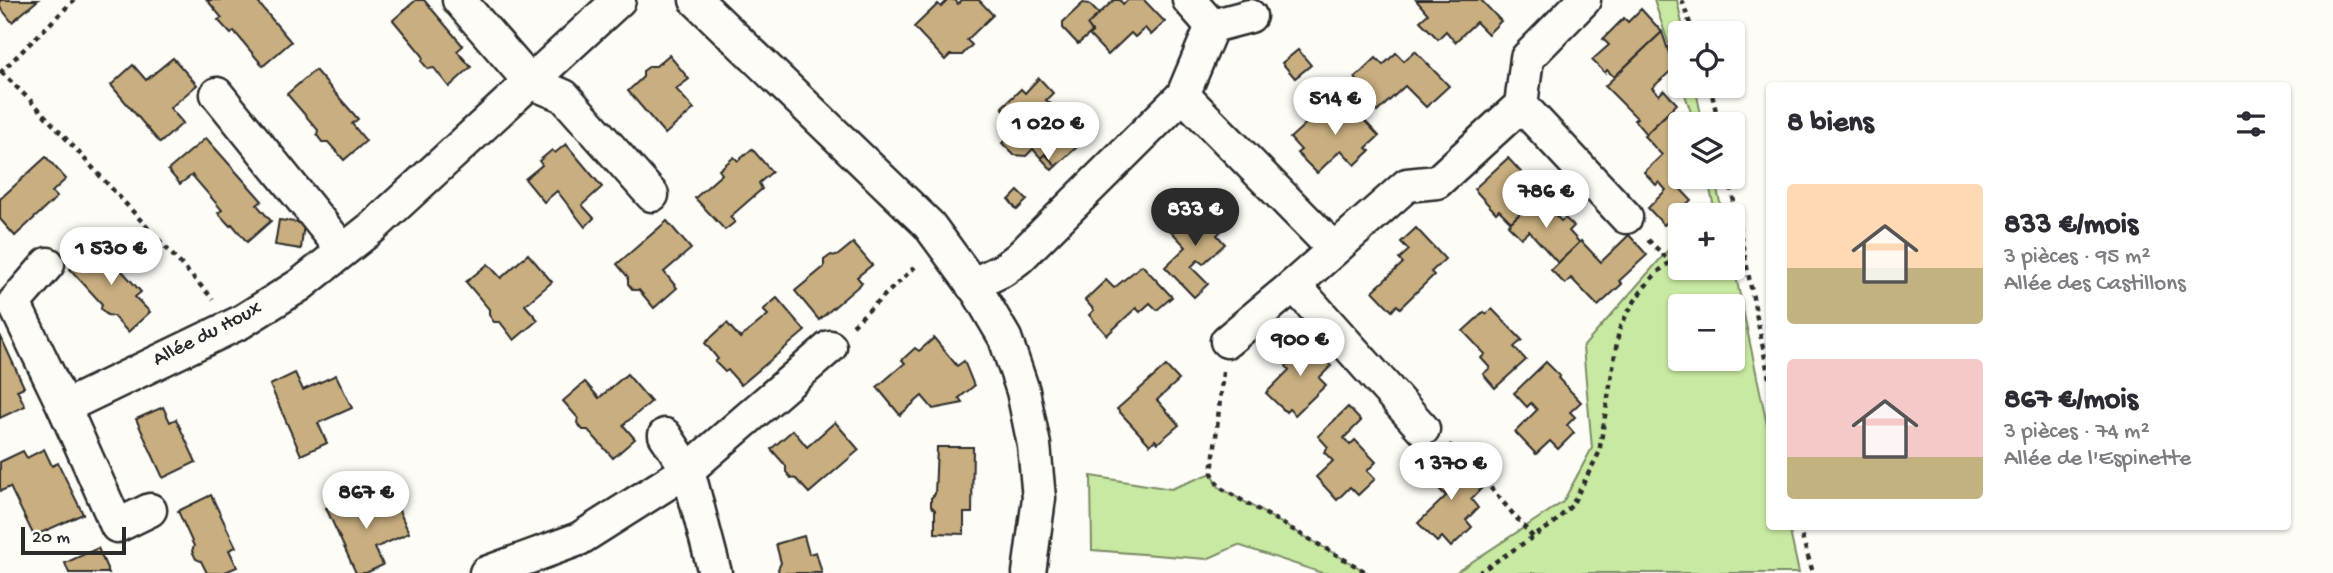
<!DOCTYPE html>
<html lang="fr">
<meta charset="utf-8">
<style>
body{margin:0;font-family:"Gochi Hand",sans-serif;background:#f7f7f7;color:#2b2b33;height:100vh;display:flex;flex-direction:column;font-size:26px;white-space:nowrap}
*{box-sizing:border-box;margin:0}
p{font-size:23px;color:#7c7c81}
.icon{flex:none;width:38px;height:38px;fill:none;stroke:currentColor;stroke-width:2;stroke-linecap:round;stroke-linejoin:round}
.map{position:relative;flex:1;overflow:hidden}
.side{position:absolute;left:1766px;top:82px;width:525px;height:448px;display:flex;flex-direction:column;background:#fff;border-radius:7px;box-shadow:0 2px 5px #0004}
.side>*{flex:none}
.buttons{position:absolute;left:1668px;top:21px;display:grid;gap:14px}
.buttons a{display:grid;place-items:center;width:77px;height:77px;border-radius:7px;background:#fff;box-shadow:0 2px 5px #0004;font-size:35px}
.scale{position:absolute;left:21px;bottom:18px;width:105px;box-sizing:border-box;padding-left:7px;border:4px solid #2b2b2b;border-top:0;font-size:19px;line-height:24px;white-space:nowrap;color:#2b2b2b;-webkit-text-stroke:5px #fdfcf7;paint-order:stroke}
.price{position:absolute;translate:-50% -60px;padding:0 16px;border-radius:24px;background:#fff;color:#222;font-size:23px;line-height:46px;filter:drop-shadow(0 2px 4px #0008)}
.price::after{content:'';position:absolute;left:50%;top:42px;width:21px;height:16px;margin-left:-10px;background:inherit;clip-path:polygon(0 0,100% 0,50% 100%)}
.price.selected{background:#2b2b2b;color:#fff}
ul{padding:0;list-style:none}
li{display:flex;align-items:center;gap:21px;height:175px;padding:0 21px}
li span{display:grid;place-items:center;flex:none;width:196px;height:140px;border-radius:7px;color:#555}
li>.icon{margin-inline-start:auto}
span .icon{width:84px;height:84px;fill:#fffc;stroke-width:1}
li b{font-size:30px}
h2{display:flex;justify-content:space-between;align-items:center;height:84px;padding:0 21px;font-size:30px}
.map>svg:first-child{display:block}
</style>
<div class="map">
<svg width="2333" height="573" viewBox="0 0 2333 573">
<rect width="100%" height="100%" fill="#fdfcf7"/>
<filter id="ink" filterUnits="userSpaceOnUse"><feTurbulence type="fractalNoise" baseFrequency=".0143" numOctaves="2"/><feDisplacementMap in="SourceGraphic" scale="14" xChannelSelector="R" yChannelSelector="G"/><feConvolveMatrix kernelMatrix="1 2 1 2 8 2 1 2 1" color-interpolation-filters="sRGB"/></filter>
<g filter="url(#ink)">
<!-- green -->
<g fill="#c8e9a1" stroke="#7a8a66" stroke-width="2" fill-rule="evenodd">
<polygon points="1654,0 1677,0 1684,33 1680,33 1680,78"/>
<polygon points="1682,86 1695,86 1703,124 1695,124"/>
<polygon points="1707,177 1714,177 1723,215 1716,215"/>
<path d="M1680 242V268H1732L1733 262 1769 434V527H1789L1799 573H1455L1563 502 1592 448 1583 347 1669 249ZM1732 306V359H1680V306Z"/>
<polygon points="1212,473 1219,487 1368,573 1322,573 1238,545 1207,559 1092,550 1091,476 1171,489"/>
</g>
<!-- building -->
<g fill="#c9af80" stroke="#2b2b2b" stroke-width="2">
<polygon points="0,0 38,0 12,22 0,7"/>
<polygon points="207,0 256,0 291,42 263,66 234,31 231,34 218,20 222,18"/>
<polygon points="416,0 424,0 463,46 457,51 471,67 449,87 434,68 428,69 422,62 423,56 393,20"/>
<polygon points="948,0 955,0 958,4 962,0 979,0 993,15 967,40 972,45 962,55 950,55 945,60 914,27 938,4 941,7"/>
<polygon points="1114,0 1120,0 1123,4 1128,0 1144,0 1165,22 1151,35 1145,28 1135,37 1131,33 1108,55 1089,35 1092,32 1087,25"/>
<polygon points="1416,0 1481,0 1501,21 1488,34 1476,22 1455,42 1446,31 1438,39 1420,21 1428,14"/>
<polygon points="1083,3 1089,4 1099,14 1087,25 1092,32 1078,44 1063,28 1063,22"/>
<polygon points="1641,9 1662,32 1614,77 1607,70 1605,73 1592,60 1609,45 1603,39 1624,18 1628,22"/>
<polygon points="1662,32 1674,68 1652,88 1659,95 1664,90 1677,104 1646,134 1634,120 1637,118 1605,86"/>
<polygon points="1298,50 1311,65 1295,78 1282,63"/>
<polygon points="1415,51 1449,86 1426,107 1405,86 1377,112 1359,92 1364,88 1355,78 1376,58 1383,65 1396,53 1404,61"/>
<polygon points="669,55 689,79 676,89 694,109 665,134 628,91 643,77 643,71 650,66 656,66"/>
<polygon points="173,58 197,85 170,108 183,123 160,143 111,85 133,65 146,80"/>
<polygon points="315,70 358,119 352,124 366,141 344,160 328,142 322,142 317,135 318,130 287,94"/>
<polygon points="1039,78 1053,93 1046,100 1051,104 1051,110 1047,114 1056,125 1067,115 1087,138 1056,166 1045,154 1041,158 1033,149 1026,156 1014,155 1002,143 1012,135 1005,128 1005,111 1002,107 1021,89 1025,93"/>
<polygon points="1344,99 1379,136 1366,148 1370,151 1355,165 1341,150 1317,173 1297,153 1301,150 1290,138 1312,118 1318,123"/>
<polygon points="1669,112 1681,124 1675,132 1680,137 1680,177 1674,182 1691,200 1664,225 1648,208 1666,190 1659,182 1656,185 1644,172 1662,155 1644,136"/>
<polygon points="206,138 262,201 257,205 271,221 247,242 232,224 230,226 218,213 222,210 192,175 180,184 168,170"/>
<polygon points="566,144 602,187 582,205 594,218 585,227 557,191 544,202 525,179 542,165 539,161 552,150 555,153"/>
<polygon points="752,149 772,172 759,183 762,189 730,217 735,222 725,230 695,198 722,174 719,170 734,157 738,161"/>
<polygon points="1045,154 1056,166 1052,170 1041,158"/>
<polygon points="46,157 66,179 52,192 57,197 15,236 0,219 0,199"/>
<polygon points="1508,158 1541,194 1511,222 1499,210 1496,213 1474,189"/>
<polygon points="1018,191 1027,200 1017,210 1009,200"/>
<polygon points="1538,197 1561,221 1565,218 1574,226 1569,231 1580,243 1558,263 1529,231 1521,238 1508,225"/>
<polygon points="1192,209 1200,218 1208,210 1225,227 1217,235 1225,244 1203,264 1198,260 1191,267 1208,284 1194,297 1165,267 1186,247 1170,230"/>
<polygon points="279,220 304,223 301,249 275,245"/>
<polygon points="667,221 691,249 664,272 677,288 654,308 639,290 633,290 628,284 628,277 617,264"/>
<polygon points="1416,228 1445,259 1431,272 1434,275 1400,308 1397,305 1392,311 1373,291 1403,263 1399,259 1409,250 1401,242"/>
<polygon points="1629,235 1647,255 1619,281 1622,284 1598,306 1571,278 1565,284 1551,270 1581,241 1601,262"/>
<polygon points="97,243 141,292 135,297 150,312 128,332 113,316 107,315 101,309 102,304 70,269"/>
<polygon points="853,243 872,265 857,277 862,283 819,320 795,291 824,267 824,260 831,255 837,256"/>
<polygon points="528,254 552,282 525,305 538,320 514,340 500,322 494,322 489,315 489,309 466,282 488,264 501,278"/>
<polygon points="1142,265 1172,297 1157,310 1150,303 1140,312 1136,308 1107,335 1089,315 1094,310 1085,300 1106,280 1114,288"/>
<polygon points="777,298 805,331 741,385 728,370 725,372 715,362 718,359 705,343 727,323 740,338 768,315 763,310"/>
<polygon points="1492,309 1522,340 1514,347 1526,360 1495,388 1483,374 1490,368 1481,358 1485,354 1463,331 1484,312 1486,314"/>
<polygon points="0,335 24,387 17,390 25,406 0,418"/>
<polygon points="1301,336 1331,366 1319,378 1326,385 1295,415 1289,409 1286,412 1266,393 1289,370 1286,366 1295,356 1288,349"/>
<polygon points="934,338 957,366 964,361 974,386 959,398 963,403 933,409 922,396 900,415 877,387 905,363 902,360 915,348 919,351"/>
<polygon points="1546,362 1560,376 1558,378 1581,402 1570,412 1575,417 1567,425 1574,433 1558,449 1550,441 1536,454 1515,432 1537,410 1531,403 1527,407 1514,393"/>
<polygon points="1166,366 1179,380 1157,400 1179,425 1158,443 1155,440 1150,445 1117,409"/>
<polygon points="295,373 303,390 336,375 352,408 318,423 327,443 301,455 270,385"/>
<polygon points="627,374 651,402 623,425 635,439 613,458 588,430 583,430 577,423 578,418 563,401 585,382 599,398"/>
<polygon points="163,407 170,422 176,419 196,462 163,478 136,419"/>
<polygon points="1348,407 1361,421 1344,438 1350,445 1355,440 1376,462 1367,471 1375,479 1358,495 1350,487 1337,500 1316,477 1333,461 1324,452 1328,447 1318,436"/>
<polygon points="835,422 859,450 809,493 796,479 791,478 786,472 786,466 771,449 793,430 807,447"/>
<polygon points="937,447 973,447 972,513 964,513 964,534 935,533 935,510 931,506 931,498 935,494"/>
<polygon points="44,449 52,466 58,463 83,514 34,536 10,487 1,491 0,488 0,462 23,451 27,458"/>
<polygon points="1449,453 1482,488 1471,499 1478,508 1466,520 1472,527 1451,547 1442,537 1437,542 1418,523 1446,496 1426,475"/>
<polygon points="211,495 236,547 229,550 237,567 223,573 207,573 201,561 196,559 192,551 194,546 178,511"/>
<polygon points="352,495 361,514 394,499 409,533 375,548 383,565 366,573 356,573 326,508"/>
<polygon points="804,536 809,554 816,552 822,573 779,573 778,569 781,563 776,544"/>
<polygon points="98,548 109,573 69,573 65,563"/>
</g>
<g fill="none" stroke-linecap="round" stroke-linejoin="round">
<defs>
<g id="street">
<polyline points="459,0 530,82 564,96 652,195"/>
<polyline points="696,0 929,225 978,292 1005,338 1023,391 1034,445 1039,498 1029,573"/>
<polyline points="1189,0 1212,26"/>
<polyline points="1212,26 1250,16"/>
<polyline points="217,94 343,250"/>
<polyline points="1183,95 1334,249"/>
<polyline points="1521,105 1626,217"/>
<polyline points="48,264 14,303 64,407 117,526 150,510"/>
<polyline points="972,285 1003,270 1019,258 1183,95 1212,26"/>
<polyline points="1227,341 1294,285"/>
<polyline points="64,407 241,322 300,285 373,227 619,0"/>
<polyline points="1423,429 1294,285 1407,185 1437,182 1521,105 1527,58 1584,0"/>
<polyline points="665,435 688,470 715,573"/>
<polyline points="486,573 579,539 688,470 830,347"/>
</g>
</defs>
<!-- street casing -->
<use href="#street" stroke="#2b2b2b" stroke-width="37"/>
<!-- path -->
<g stroke="#2b2b2b" stroke-width="4.5" stroke-dasharray="5 5" stroke-linecap="butt">
<polyline points="1682,0 1693,33"/>
<polyline points="1,72 37,107 213,299"/>
<polyline points="0,73 74,0"/>
<polyline points="1710,86 1719,124"/>
<polyline points="1729,177 1769,378"/>
<polyline points="1648,240 1670,261"/>
<polyline points="1732,257 1745,257"/>
<polyline points="853,325 918,264"/>
<polyline points="1223,372 1212,473 1219,487 1368,573"/>
<polyline points="1449,445 1458,450 1533,537"/>
<polyline points="1799,527 1813,573"/>
<path d="M1478 573 1553 524 1572 505 1599 453 1619 330C1630 306 1654 266 1680 258"/>
</g>
<!-- street -->
<use href="#street" stroke="#fdfcf7" stroke-width="32"/>
</g>
</g>
<g text-anchor="middle" dominant-baseline="central" stroke-width="6" stroke-linejoin="round" paint-order="stroke">
<!-- street labels -->
<g font-size="21" fill="#2b2b2b" stroke="#fdfcf7">
<text transform="translate(208 335) rotate(-27)">Allée du Houx</text>
</g>
</g>
</svg>
<div class="buttons">
<a><svg class="icon" aria-label="locate" viewBox="0 0 24 24"><circle cx="12" cy="12" r="6"/><path d="M12 2v4M12 18v4M2 12h4M18 12h4"/></svg></a>
<a><svg class="icon" aria-label="layers" viewBox="0 0 24 24"><path d="M12 4l9 5-9 5-9-5zM3 14l9 5 9-5"/></svg></a>
<a>+</a>
<a>−</a>
</div>
<div class="scale">20 m</div>
<b class="price" style="left:1335px;top:137px">514 €</b>
<b class="price" style="left:1048px;top:162px">1 020 €</b>
<b class="price" style="left:1546px;top:230px">786 €</b>
<b class="price selected" style="left:1195px;top:248px">833 €</b>
<b class="price" style="left:111px;top:287px">1 530 €</b>
<b class="price" style="left:1300px;top:378px">900 €</b>
<b class="price" style="left:1451px;top:502px">1 370 €</b>
<b class="price" style="left:366px;top:531px">867 €</b>
<section class="side">
<h2>8 biens<svg class="icon" aria-label="filters" viewBox="0 0 24 24"><path d="M4 7h16M4 17h16"/><circle cx="9" cy="7" r="2"/><circle cx="15" cy="17" r="2"/></svg></h2>
<ul>
<li><span style="background:linear-gradient(#ffd9b3 60%,#c2b280 0)"><svg class="icon" aria-label="home" viewBox="0 0 24 24"><path d="M3 11l9-7 9 7M6 9v11h12V9"/></svg></span><div><b>833 €/mois</b><p>3 pièces · 95 m²</p><p>Allée des Castillons</p></div></li>
<li><span style="background:linear-gradient(#f6c9c9 70%,#c2b280 0)"><svg class="icon" aria-label="home" viewBox="0 0 24 24"><path d="M3 11l9-7 9 7M6 9v11h12V9"/></svg></span><div><b>867 €/mois</b><p>3 pièces · 74 m²</p><p>Allée de l'Espinette</p></div></li>
</ul>
</section>
</div>
